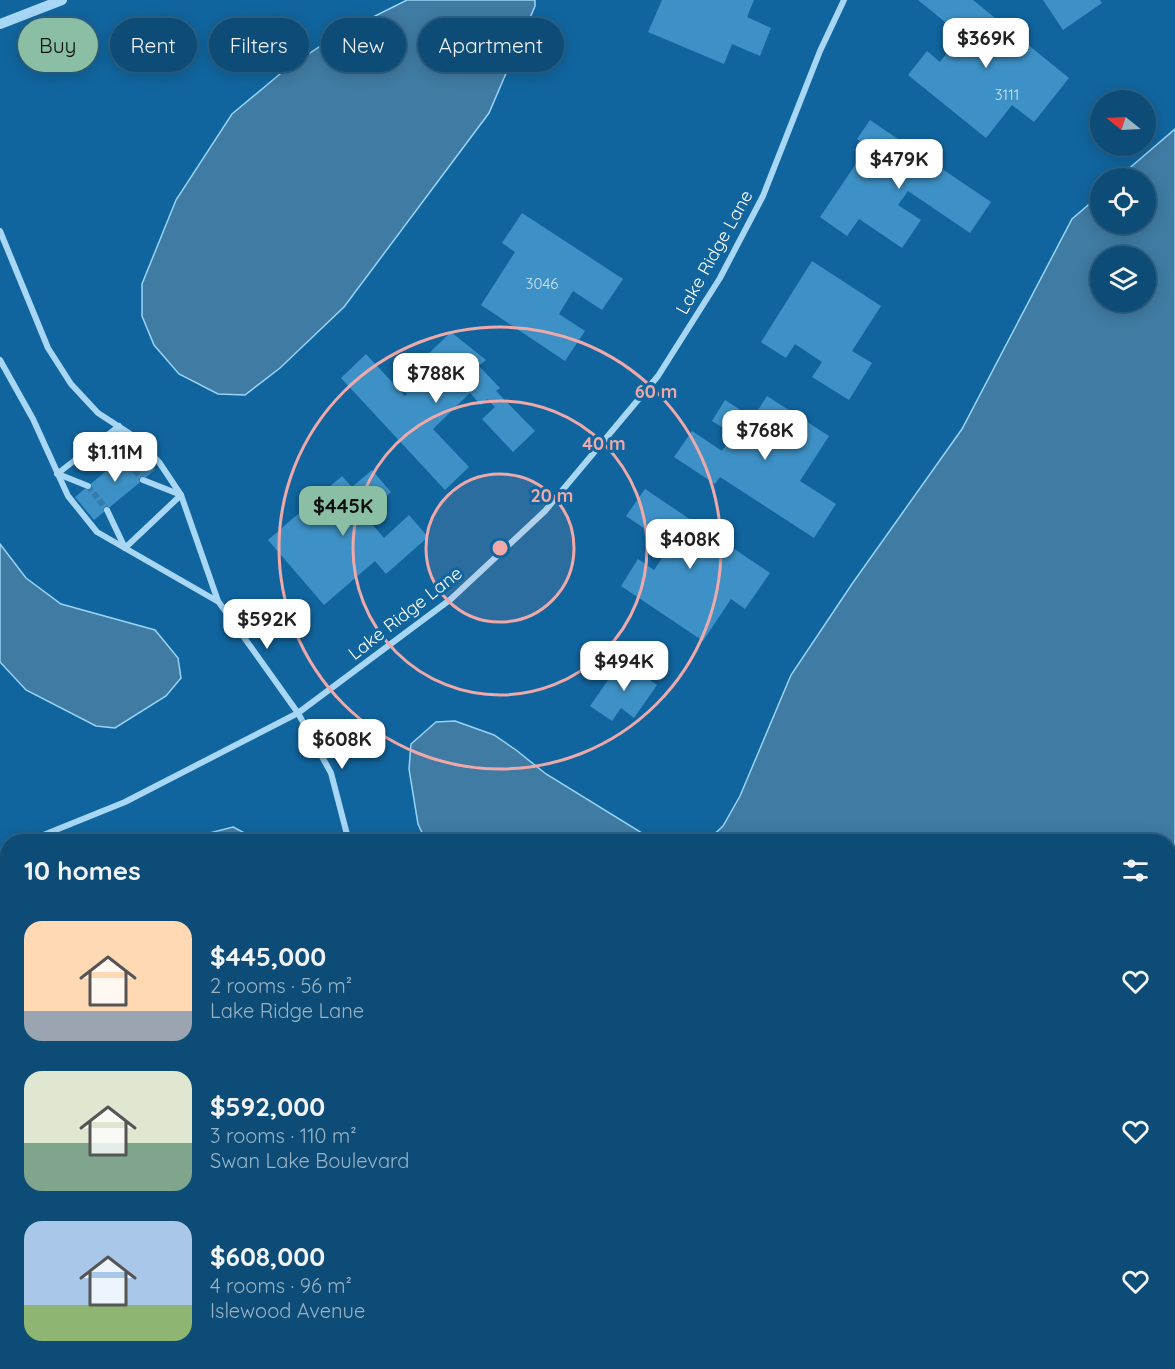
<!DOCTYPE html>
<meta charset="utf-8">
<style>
body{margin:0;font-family:Quicksand,sans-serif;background:#16537b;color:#f1f3f6;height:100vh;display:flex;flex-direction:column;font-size:22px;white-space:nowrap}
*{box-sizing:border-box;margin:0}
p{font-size:20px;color:#9ab4c5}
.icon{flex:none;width:33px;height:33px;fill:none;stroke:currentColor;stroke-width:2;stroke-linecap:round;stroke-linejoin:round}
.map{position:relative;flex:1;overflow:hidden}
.details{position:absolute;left:0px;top:834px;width:1176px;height:536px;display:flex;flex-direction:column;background:#0d4c76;border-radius:24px 24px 0 0;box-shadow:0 3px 15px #0003,0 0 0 2px #2d6388}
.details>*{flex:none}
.hud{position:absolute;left:18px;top:18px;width:600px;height:54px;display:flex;gap:12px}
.needle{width:39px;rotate:288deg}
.fabs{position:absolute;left:1090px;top:90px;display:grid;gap:12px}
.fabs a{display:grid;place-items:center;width:66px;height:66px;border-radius:50%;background:#0d4c76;box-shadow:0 3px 15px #0003,0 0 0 2px #2d6388;font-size:30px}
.price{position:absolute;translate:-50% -51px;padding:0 14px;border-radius:12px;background:#fff;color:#222;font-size:20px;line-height:39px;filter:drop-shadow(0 2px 3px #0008)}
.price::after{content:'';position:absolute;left:50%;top:36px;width:18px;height:14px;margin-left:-9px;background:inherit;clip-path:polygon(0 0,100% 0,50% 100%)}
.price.current{background:#8abfa5;color:#111}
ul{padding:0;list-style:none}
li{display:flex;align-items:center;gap:18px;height:150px;padding:0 24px}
li span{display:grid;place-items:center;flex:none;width:168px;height:120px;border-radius:18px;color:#555}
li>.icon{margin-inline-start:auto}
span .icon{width:72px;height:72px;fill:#fffc;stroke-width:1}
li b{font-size:26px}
h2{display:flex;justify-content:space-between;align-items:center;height:72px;padding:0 24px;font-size:26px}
.pill{padding:0 21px;border-radius:27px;background:#0d4c76;box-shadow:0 3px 15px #0003,0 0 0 2px #2d6388;font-size:21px;line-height:54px}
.pill.current{background:#8abfa5;color:#111}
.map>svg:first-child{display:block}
</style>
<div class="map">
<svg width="1175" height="1369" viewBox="0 0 1175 1369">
<rect width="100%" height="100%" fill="#11659e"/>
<!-- water -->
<g fill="#407ba3" stroke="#98d4f8" stroke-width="1.5" fill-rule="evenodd">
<polygon points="407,0 535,0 535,6 489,113 344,307 280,368 245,395 218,394 179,374 154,345 142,316 142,284 176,200 232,114 286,69 337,35"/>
<path d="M1175 129V1369H1123L1102 1362H1168V842L707 841 723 826 740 796 791 675 852 584 962 429 1072 219 1101 194V224H1146V178H1118ZM1146 256V302H1101V256Z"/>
<polygon points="0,544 26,578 61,604 155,630 178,658 181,678 166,696 115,728 96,726 26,690 0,662"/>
<polygon points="455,721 494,735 516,750 546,774 655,841 426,841 418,824 409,769 411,744 436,722"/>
<polygon points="233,827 260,841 191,841 194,837"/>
<polygon points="7,1170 8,1362 265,1362 256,1369 9,1369 0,1356 0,1171"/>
</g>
<!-- building -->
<g fill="#3e91c6">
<polygon points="662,0 754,0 747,17 771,28 760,56 732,44 724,64 648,32"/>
<polygon points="918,0 973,0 1069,78 1034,122 1012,105 986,138 908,75 927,51 940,62 961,35"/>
<polygon points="1043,0 1100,0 1102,3 1063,30"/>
<polygon points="870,120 991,202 970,233 908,191 898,205 921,220 902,248 859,219 847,236 820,217 868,146 857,139"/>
<polygon points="522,213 623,279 602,310 573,291 559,314 585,331 565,361 481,305 515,252 502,243"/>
<polygon points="812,261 881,306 852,351 872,363 849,400 812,377 822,362 795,344 786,358 761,342"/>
<polygon points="451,332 486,360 479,366 500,388 496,391 535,431 513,452 482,419 495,407 487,399 481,405 470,393 433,429 469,467 445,490 341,378 366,354 405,396 407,394 397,384"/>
<polygon points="767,396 829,436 800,481 836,504 814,538 720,477 715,484 674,457 692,431 722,451 733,434 712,421 725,400 753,418"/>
<polygon points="136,446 155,470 94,520 75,497"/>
<polygon points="372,470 391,492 365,516 384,538 409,515 428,537 386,574 375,561 324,605 268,540 342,476 352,487"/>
<polygon points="645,489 770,573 745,609 731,599 703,641 621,586 638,559 654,570 670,546 626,516"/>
<polygon points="622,660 657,685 634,718 621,708 612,721 590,706"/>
<polygon points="0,950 2,950 3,959 8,958 8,1076 0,1077"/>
<polygon points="633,1362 707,1362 725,1369 630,1369"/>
<polygon points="1019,1363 1036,1369 1017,1369"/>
</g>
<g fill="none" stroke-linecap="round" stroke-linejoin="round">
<!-- minor-tunnel -->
<g stroke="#357cad" stroke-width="6" stroke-dasharray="6 3" stroke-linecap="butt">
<polyline points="123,457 143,480"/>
<polyline points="88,486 107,510"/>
</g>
<!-- minor -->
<g stroke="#a7d7f5" stroke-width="6">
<polyline points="0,231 48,348 71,384 98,413 135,437 159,462 181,495 218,601 298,713 331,773 349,842"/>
<polyline points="0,360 33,419 68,496 97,532 217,601"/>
<polyline points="57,474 119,426 123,457"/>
<polyline points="58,474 88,486"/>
<polyline points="107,510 125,548 181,495 143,480"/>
<polyline points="26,842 125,802 298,713 451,599 545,511 658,376 720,278 763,196 820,51 844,0"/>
<polyline points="0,852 8,849"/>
<polyline points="404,1362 409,1369"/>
</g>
<!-- tertiary -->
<polyline stroke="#a7d7f5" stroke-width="10" points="0,24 62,0"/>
</g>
<!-- distance rings -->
<circle cx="500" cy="548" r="74" fill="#efa9a9" fill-opacity=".12"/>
<g fill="none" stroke="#efa9a9" stroke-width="3">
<circle cx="500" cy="548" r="74"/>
<circle cx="500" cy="548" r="147"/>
<circle cx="500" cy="548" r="221"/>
</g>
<g text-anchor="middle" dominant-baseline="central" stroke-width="6" stroke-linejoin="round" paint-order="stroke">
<!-- number labels -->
<g font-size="15" fill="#cfe4f1">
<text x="1007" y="94">3111</text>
<text x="542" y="283">3046</text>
</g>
<!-- street labels -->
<g font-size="18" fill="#fff" stroke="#11659e">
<text transform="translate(714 252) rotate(-61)">Lake Ridge Lane</text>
<text transform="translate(405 613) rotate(-38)">Lake Ridge Lane</text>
</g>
</g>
<circle cx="500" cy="548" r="9" fill="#efa9a9" stroke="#11659e" stroke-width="3"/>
<g font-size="18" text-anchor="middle" font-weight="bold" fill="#efa9a9" stroke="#11659e" stroke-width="6" stroke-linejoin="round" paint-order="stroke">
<text x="656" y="398">60 m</text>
<text x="604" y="450">40 m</text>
<text x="552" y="502">20 m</text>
</g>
</svg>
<div class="fabs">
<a><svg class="needle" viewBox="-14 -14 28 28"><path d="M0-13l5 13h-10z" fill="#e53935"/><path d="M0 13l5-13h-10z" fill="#9ab4c5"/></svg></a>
<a><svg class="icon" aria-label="locate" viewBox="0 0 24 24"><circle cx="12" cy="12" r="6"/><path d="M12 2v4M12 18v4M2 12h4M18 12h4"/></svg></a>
<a><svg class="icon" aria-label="layers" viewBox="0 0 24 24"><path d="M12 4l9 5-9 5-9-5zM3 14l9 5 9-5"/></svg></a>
</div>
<b class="price" style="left:986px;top:69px">$369K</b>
<b class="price" style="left:899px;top:190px">$479K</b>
<b class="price" style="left:436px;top:404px">$788K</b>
<b class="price" style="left:765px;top:461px">$768K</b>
<b class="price" style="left:115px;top:483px">$1.11M</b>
<b class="price current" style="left:343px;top:537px">$445K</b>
<b class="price" style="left:690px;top:570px">$408K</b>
<b class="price" style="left:267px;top:650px">$592K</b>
<b class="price" style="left:624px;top:692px">$494K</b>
<b class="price" style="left:342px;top:770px">$608K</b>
<div class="hud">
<a class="pill current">Buy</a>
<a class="pill">Rent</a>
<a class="pill">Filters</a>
<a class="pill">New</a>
<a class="pill">Apartment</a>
</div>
<section class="details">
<h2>10 homes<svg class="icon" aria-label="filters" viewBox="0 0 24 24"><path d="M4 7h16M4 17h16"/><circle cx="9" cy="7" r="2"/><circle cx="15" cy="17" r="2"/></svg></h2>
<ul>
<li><span style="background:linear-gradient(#ffd9b3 75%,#9aa5b1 0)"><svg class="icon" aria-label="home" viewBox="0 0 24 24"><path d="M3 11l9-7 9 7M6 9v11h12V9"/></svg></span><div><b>$445,000</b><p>2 rooms · 56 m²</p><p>Lake Ridge Lane</p></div><svg class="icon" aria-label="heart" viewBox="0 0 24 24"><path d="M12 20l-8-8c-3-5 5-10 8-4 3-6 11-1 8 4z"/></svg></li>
<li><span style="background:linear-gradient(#dfe7d0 60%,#7fa58c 0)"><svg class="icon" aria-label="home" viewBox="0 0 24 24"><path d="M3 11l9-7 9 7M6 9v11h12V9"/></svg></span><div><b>$592,000</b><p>3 rooms · 110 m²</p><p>Swan Lake Boulevard</p></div><svg class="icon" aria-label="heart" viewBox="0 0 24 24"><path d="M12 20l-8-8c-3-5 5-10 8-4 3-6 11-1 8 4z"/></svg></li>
<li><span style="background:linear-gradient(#a9c7e8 70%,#8fb573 0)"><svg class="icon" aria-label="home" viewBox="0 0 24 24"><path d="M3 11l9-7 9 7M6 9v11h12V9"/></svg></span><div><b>$608,000</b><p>4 rooms · 96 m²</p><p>Islewood Avenue</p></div><svg class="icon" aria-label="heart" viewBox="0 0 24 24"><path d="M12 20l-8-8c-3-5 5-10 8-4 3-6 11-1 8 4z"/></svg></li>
</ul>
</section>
</div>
